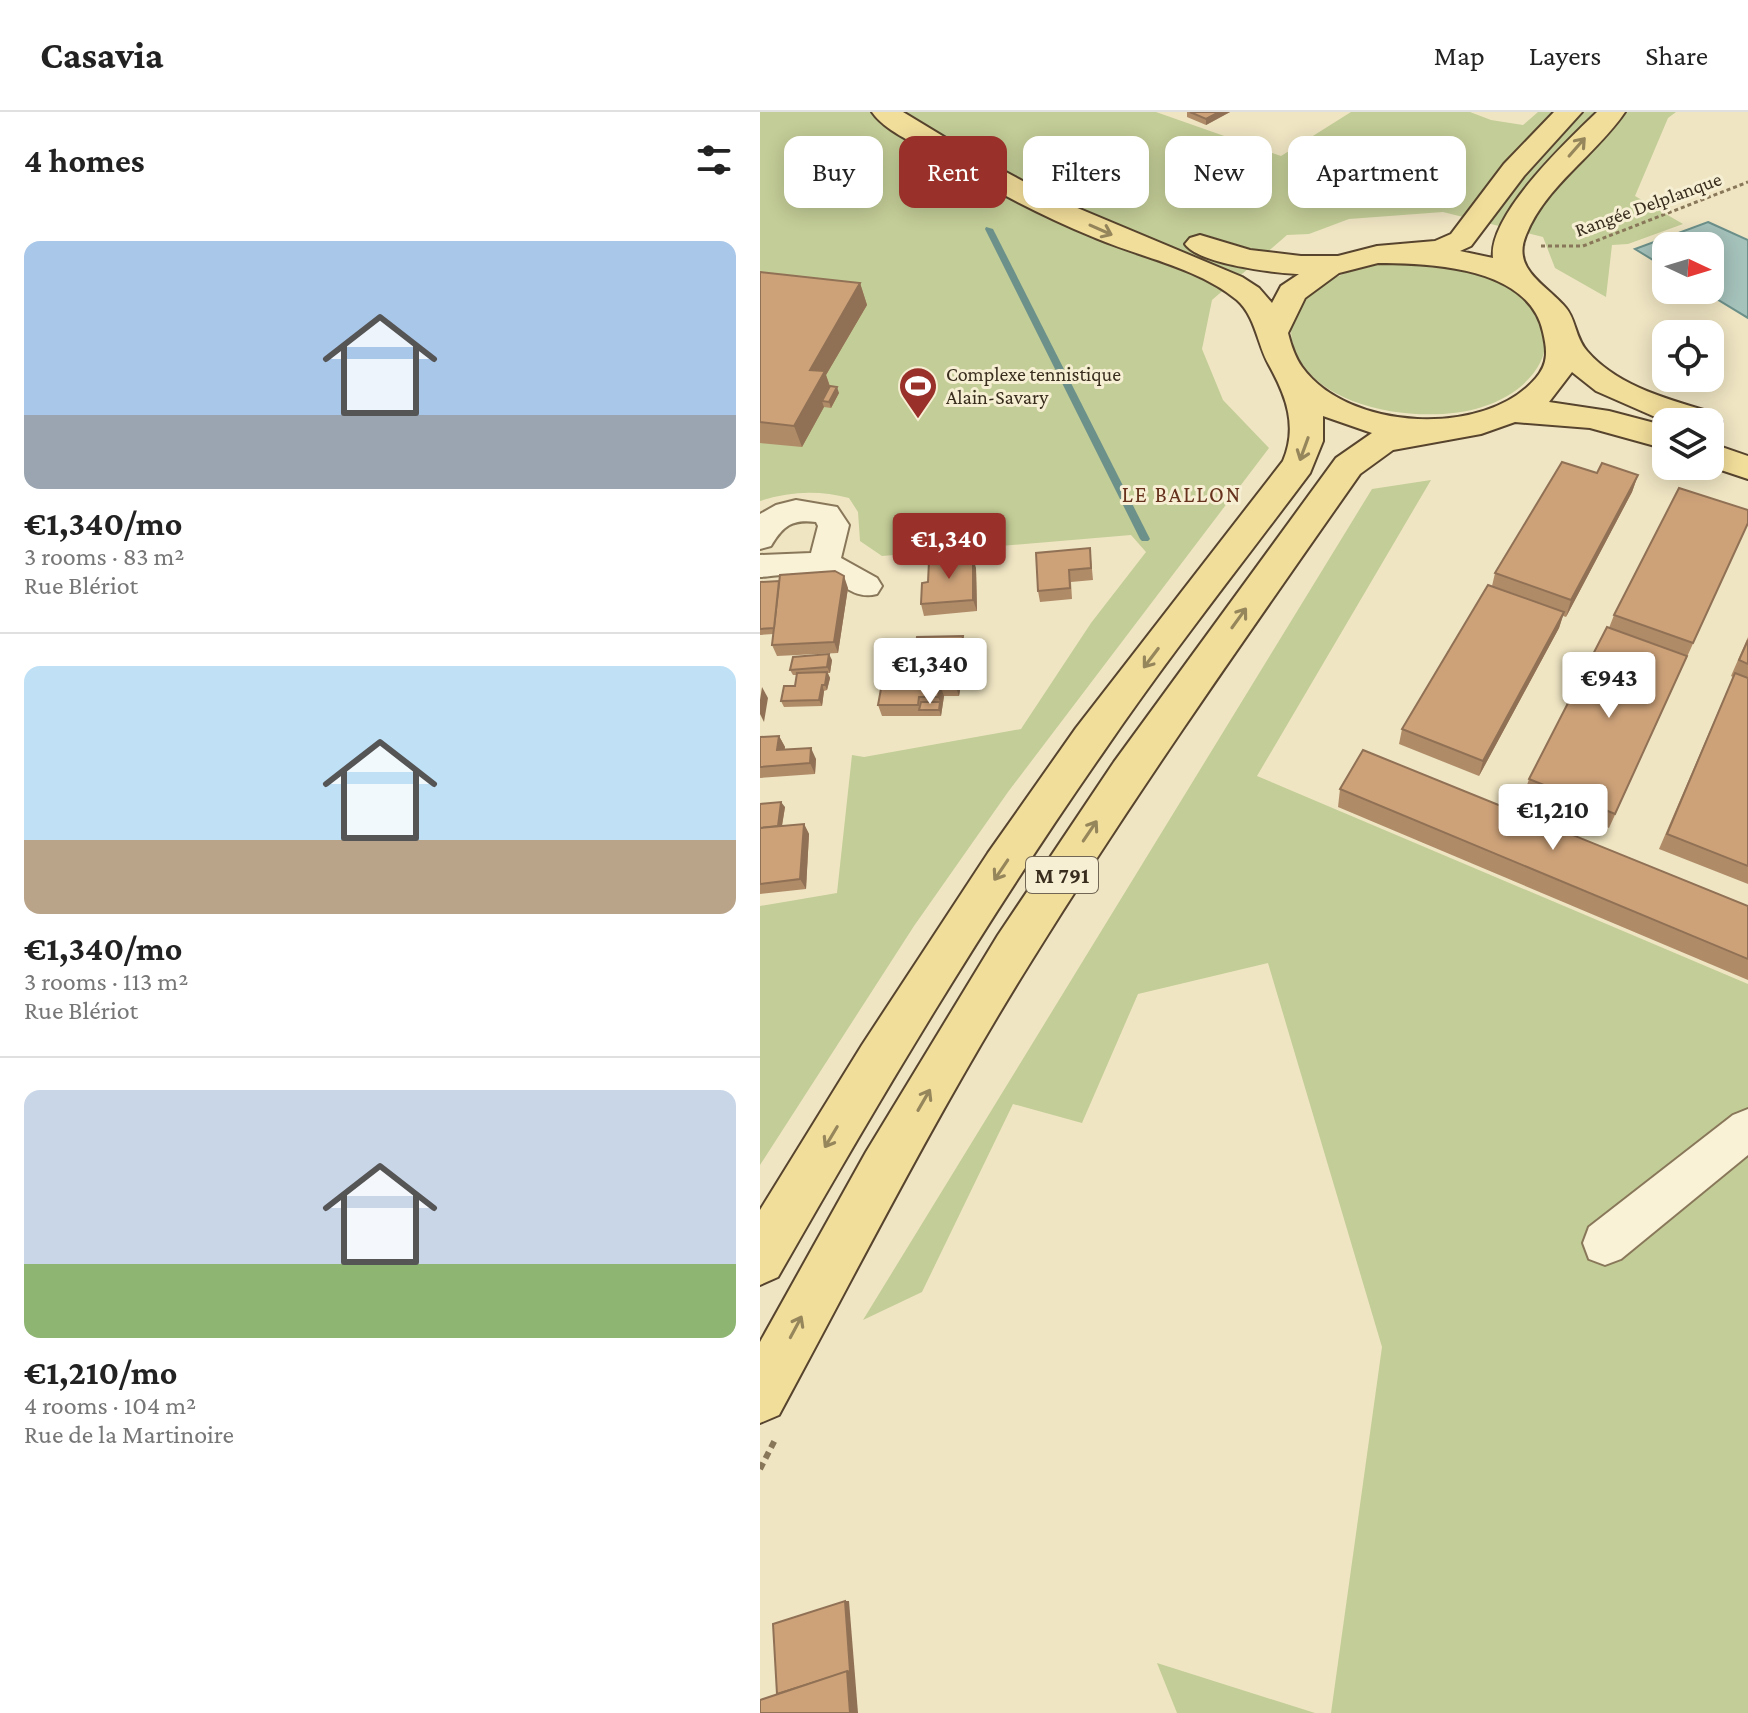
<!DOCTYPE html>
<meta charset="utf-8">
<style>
body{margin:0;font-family:"Crimson Pro",serif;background:#f2f2f2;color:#222;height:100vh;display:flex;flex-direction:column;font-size:30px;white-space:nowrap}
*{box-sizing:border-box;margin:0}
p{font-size:26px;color:#767676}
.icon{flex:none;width:44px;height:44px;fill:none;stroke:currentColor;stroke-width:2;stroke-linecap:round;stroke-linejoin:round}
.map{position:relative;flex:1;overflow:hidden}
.drawer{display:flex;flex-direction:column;background:#fff;width:760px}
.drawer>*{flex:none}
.guide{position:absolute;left:24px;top:24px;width:760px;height:72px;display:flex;gap:16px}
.needle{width:52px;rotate:94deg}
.controls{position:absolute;left:892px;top:120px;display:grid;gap:16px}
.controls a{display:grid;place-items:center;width:72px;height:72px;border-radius:16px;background:#fff;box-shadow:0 4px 20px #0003;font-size:40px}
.price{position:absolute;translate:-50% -68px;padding:0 18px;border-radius:8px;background:#fff;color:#222;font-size:26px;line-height:52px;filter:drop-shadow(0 2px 4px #0008)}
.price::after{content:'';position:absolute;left:50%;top:48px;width:24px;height:18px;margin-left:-12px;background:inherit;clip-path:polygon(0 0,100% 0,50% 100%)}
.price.current{background:#993029;color:#fff}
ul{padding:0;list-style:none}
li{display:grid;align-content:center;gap:16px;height:424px;padding:0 24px}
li+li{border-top:2px solid #e0e0e0}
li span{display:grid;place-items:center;height:248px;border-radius:16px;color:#555}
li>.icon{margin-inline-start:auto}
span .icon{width:144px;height:144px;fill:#fffc;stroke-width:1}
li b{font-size:34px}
h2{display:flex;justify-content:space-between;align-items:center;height:96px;padding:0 24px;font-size:34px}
.tag{padding:0 28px;border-radius:16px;background:#fff;box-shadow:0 4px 20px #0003;font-size:28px;line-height:72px}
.tag.current{background:#993029;color:#fff}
header{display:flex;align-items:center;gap:48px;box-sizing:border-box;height:112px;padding:0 40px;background:#fff;border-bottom:2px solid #e0e0e0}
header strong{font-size:38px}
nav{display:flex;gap:44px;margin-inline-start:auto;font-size:28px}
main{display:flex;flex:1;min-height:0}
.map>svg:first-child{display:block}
</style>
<header>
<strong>Casavia</strong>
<nav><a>Map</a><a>Layers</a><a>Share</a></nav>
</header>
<main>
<section class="drawer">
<h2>4 homes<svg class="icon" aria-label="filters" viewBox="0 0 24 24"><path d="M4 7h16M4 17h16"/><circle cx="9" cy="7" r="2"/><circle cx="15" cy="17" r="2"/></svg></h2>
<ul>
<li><span style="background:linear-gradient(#a9c7e8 70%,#9aa5b1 0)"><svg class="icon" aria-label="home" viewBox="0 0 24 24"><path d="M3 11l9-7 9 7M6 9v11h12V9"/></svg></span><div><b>€1,340/mo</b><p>3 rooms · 83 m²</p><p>Rue Blériot</p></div></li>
<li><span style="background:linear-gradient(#bfe0f5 70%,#b9a48a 0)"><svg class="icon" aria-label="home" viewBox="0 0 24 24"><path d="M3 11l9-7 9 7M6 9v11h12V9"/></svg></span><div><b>€1,340/mo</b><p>3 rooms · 113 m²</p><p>Rue Blériot</p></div></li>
<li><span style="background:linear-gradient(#c9d6e8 70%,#8fb573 0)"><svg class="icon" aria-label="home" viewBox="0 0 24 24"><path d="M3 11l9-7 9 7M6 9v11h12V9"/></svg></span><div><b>€1,210/mo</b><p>4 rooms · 104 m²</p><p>Rue de la Martinoire</p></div></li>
</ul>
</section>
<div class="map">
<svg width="988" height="1601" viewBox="0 0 988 1601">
<rect width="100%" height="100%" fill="#efe5c3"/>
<!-- green -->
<g fill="#c3cd97">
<path d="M0 0H396L521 44 591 0H710L731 8 763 13 778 0H916L908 6 875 84 923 112 868 132 852 133 846 185 795 156 783 125 683 100 589 107 549 122 527 123 452 188 442 237 463 288 509 336 248 680 154 814 0 1053V794L77 781 92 643 104 645 261 617 331 511 386 440 371 423 122 444 100 429 98 400 89 386C59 378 30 379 0 389Z"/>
<path d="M641 148C676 152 708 154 741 170 814 206 791 273 722 295 670 312 569 301 539 247 504 181 593 153 641 148Z"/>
<polygon points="671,368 497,664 988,872 988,1601 571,1601 622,1235 508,851 378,882 322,1011 253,992 162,1180 103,1208 612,377"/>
<polygon points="397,1551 555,1601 417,1601"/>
</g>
<!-- water -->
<polygon fill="#a5c2bb" stroke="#6c908a" stroke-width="2" points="948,110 988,128 988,206 942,178 950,178 950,134 906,134 906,156 875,137"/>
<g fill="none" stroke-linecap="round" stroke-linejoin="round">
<!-- stream -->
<polygon fill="#6c908a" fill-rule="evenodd" points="226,115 233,117 390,427 388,429 382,429 380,427 225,117"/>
<defs>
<g id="street">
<path d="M36 388 77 395 89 413 81 446 117 466 122 474 117 482C92 489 81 467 58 462 41 459 18 464 0 465V443L51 441 58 414 56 410C32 407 23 414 11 434L0 437V402L16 393Z"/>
<polygon points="988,997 988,1043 861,1147 845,1153 829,1147 823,1131 829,1115 973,1003"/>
</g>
<g id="primary">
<path d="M112 0H143L214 43 296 87 482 165 499 176 512 191 521 174 539 162C514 161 439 152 425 132L430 126 440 123 490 138 541 144H578L617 134 675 129 691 122 744 52 794 0H822L764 64 711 134 700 139 733 146C728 103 807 29 837 0H865C836 43 786 73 766 123 751 158 787 173 806 196 816 208 815 225 827 239 859 276 912 288 957 302L962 310 957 318 950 319V310H911L893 304 836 279 812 260 789 290 849 299 906 314V337L830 316 755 310 721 322 633 338 600 362C488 522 375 682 272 848 180 995 101 1151 19 1303L0 1311V1230L106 1040 238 823 354 650 576 346 612 321 563 304V329L550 361C481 453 409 544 344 639 226 808 120 986 18 1165L0 1173V1098L102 933 228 741 316 616 523 349C538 314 526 284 509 253 497 232 496 205 477 188 437 155 379 145 333 125 277 102 223 73 171 41 153 30 124 18 112 0ZM618 151C671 151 769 155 783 220 787 237 789 251 776 266 725 326 588 319 542 255 535 245 531 233 528 221L545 186 579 161Z"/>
<polygon points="950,331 988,344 988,367 949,354"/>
</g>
</defs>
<!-- street casing -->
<use href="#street" stroke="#89775a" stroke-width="4"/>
<!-- primary casing -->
<use href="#primary" stroke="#57442e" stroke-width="4"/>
<!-- path-far1 -->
<polyline stroke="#89775a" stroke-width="3" stroke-dasharray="4 3" stroke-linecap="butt" points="781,134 823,134 988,70"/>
<!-- path -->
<polyline stroke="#89775a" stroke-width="6" stroke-dasharray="7 5" stroke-linecap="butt" points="0,1357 16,1326"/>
<!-- street -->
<use href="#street" fill="#f9f2d7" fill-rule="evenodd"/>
<!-- primary -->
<use href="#primary" fill="#f2de9b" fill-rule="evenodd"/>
</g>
<!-- wall -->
<g fill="#b08b68">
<polygon points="427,0 470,0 446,13 427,5"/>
<polygon points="0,160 100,171 107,193 66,263 70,274 79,281 71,296 64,295 42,335 0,331"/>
<polygon points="837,361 878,363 872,380 806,505 803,504 799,516 719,664 639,632 642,617 732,474 735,461"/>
<polygon points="988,411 849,716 764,682 769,667 849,516 854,503"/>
<polygon points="330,436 333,468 311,470 312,487 280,490 278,479"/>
<polygon points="216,456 217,499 164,504 161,492 168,470"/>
<polygon points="0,470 88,476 78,541 17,544 12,533 13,522 0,523"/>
<polygon points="988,525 988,772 899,737 973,565 971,564"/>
<polygon points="206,535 203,556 199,556 202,567 199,584 184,584 181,604 122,604 118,593 150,566"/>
<polygon points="72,548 70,561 68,561 70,566 67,578 64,579 62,594 24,595 21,589 35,574 37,563 33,563 30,558"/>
<polygon points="19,624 25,635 24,638 56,647 55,662 0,666 0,625"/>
<polygon points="580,677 988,794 988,868 578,695"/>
<polygon points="0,692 25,695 22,714 44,712 49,722 46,777 0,782"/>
</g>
<!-- shaded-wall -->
<g fill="#907155">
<polygon points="459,0 470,0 446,13 446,7"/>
<polygon points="100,171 107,193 66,263 72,281 62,289 64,295 42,335 34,314 50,258"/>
<polygon points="77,275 79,281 71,296 69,290"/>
<polygon points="878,363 872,380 806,505 811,488"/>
<polygon points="213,445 216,456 217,499 213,488"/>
<polygon points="84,464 88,476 78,541 74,530"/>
<polygon points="804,500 799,516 719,664 723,649"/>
<polygon points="203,524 206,535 203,556 200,545"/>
<polygon points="69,542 72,548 70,561 67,555"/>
<polygon points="195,545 202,567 199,584 195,573 194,556"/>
<polygon points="67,560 70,566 67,578 65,573"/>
<polygon points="62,573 64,579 62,594 59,588"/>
<polygon points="180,573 184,584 181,604 179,598 180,590 178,585"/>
<polygon points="2,575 8,586 4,610 0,602 0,588"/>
<polygon points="19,624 25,635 23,649 17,638"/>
<polygon points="51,636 56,647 55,662 50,651"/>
<polygon points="21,690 25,695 20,725 17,719"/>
<polygon points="44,712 49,722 46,777 40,767"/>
<polygon points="85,1489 89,1489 98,1601 90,1601 87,1559"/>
</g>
<!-- building -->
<g fill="#cda279" stroke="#907155" stroke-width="2">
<polygon points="430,0 459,0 446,7"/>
<polygon points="0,160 100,171 50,258 65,259 34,314 0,310"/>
<polygon points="70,274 77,275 69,290 62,289"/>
<polygon points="802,350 837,361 842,351 878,363 811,488 735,461"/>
<polygon points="919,376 988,398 988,411 933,531 854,503"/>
<polygon points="330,436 331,456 309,458 310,476 278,479 276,441"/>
<polygon points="213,445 213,488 161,492 162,471 168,470 169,449"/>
<polygon points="75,459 84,464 74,530 12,533 20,463"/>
<polygon points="19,469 14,516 0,517 0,470"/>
<polygon points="728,473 804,500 723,649 642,617"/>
<polygon points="847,515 927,544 855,702 769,667"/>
<polygon points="203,524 200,545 195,545 194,556 198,556 195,573 180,573 178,585 159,585 158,593 118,593 123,566 150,566 157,525"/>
<polygon points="988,528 988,552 979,548"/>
<polygon points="69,542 67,555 30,558 33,545"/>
<polygon points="67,560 65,573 62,573 59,588 21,589 24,574 35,574 37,561"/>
<polygon points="975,561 988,566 988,754 907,722"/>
<polygon points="161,590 180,590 179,598 159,598"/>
<polygon points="19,624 17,638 51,636 50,651 0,655 0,625"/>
<polygon points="603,638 988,794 988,847 580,677"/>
<polygon points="21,690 18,714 0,716 0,692"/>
<polygon points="44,712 40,767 0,772 0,716"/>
<polygon points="85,1489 90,1559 17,1582 13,1512"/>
<polygon points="87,1559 90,1601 0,1601 0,1588"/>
</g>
<!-- one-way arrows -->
<defs><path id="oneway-shaft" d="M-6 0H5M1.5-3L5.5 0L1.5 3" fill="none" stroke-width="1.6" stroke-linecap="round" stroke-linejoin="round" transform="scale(2)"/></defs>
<g stroke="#96865c">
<use href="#oneway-shaft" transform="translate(817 35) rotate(-49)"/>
<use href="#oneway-shaft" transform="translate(341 118) rotate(24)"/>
<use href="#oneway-shaft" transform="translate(544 337) rotate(110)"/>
<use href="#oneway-shaft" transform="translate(479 506) rotate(-54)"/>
<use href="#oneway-shaft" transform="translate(391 546) rotate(127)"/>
<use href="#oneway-shaft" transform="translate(330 719) rotate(-56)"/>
<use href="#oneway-shaft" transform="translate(241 758) rotate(124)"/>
<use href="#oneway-shaft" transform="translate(164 988) rotate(-60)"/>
<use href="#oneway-shaft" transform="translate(71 1025) rotate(121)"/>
<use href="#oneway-shaft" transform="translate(36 1215) rotate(-62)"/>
</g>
<!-- icons -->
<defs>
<symbol id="stadium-pin" viewBox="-11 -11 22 30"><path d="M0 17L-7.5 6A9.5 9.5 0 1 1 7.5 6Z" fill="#993029" stroke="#f6efd3"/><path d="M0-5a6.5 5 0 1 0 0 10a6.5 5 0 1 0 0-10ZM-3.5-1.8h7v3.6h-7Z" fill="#fff"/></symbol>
</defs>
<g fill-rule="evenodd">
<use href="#stadium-pin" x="136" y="252" width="44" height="60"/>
</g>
<g text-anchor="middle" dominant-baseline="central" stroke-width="6" stroke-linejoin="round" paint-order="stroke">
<!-- far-street labels -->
<g font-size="20" fill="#392d1e" stroke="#f6efd3">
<text transform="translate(888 92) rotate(-20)">Rangée Delplanque</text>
</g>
<!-- far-poi labels -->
<g font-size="20" fill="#392d1e" stroke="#f6efd3" text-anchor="start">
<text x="186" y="262">Complexe tennistique<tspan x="186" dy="23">Alain-Savary</tspan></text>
</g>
<!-- far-neighbourhood labels -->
<g font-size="22" letter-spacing="2" fill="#66321d" stroke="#f6efd3">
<text x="422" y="382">LE BALLON</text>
</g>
<!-- shield labels -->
<rect fill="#f6efd3" stroke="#726754" stroke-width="2" x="266" y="745" width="72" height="36" rx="6"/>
<g font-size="22" font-weight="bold" fill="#392d1e">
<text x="302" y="763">M 791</text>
</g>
</g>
</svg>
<div class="controls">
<a><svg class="needle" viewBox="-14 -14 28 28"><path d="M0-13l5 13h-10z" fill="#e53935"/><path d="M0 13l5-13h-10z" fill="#767676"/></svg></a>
<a><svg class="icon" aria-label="locate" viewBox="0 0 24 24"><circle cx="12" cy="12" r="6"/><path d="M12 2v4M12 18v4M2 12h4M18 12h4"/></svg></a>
<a><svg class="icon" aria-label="layers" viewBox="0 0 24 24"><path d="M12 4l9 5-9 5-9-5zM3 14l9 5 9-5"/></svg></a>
</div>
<b class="price current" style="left:189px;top:469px">€1,340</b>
<b class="price" style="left:170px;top:594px">€1,340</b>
<b class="price" style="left:849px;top:608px">€943</b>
<b class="price" style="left:793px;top:740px">€1,210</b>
<div class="guide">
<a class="tag">Buy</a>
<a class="tag current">Rent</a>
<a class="tag">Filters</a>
<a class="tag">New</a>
<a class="tag">Apartment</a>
</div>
</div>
</main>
